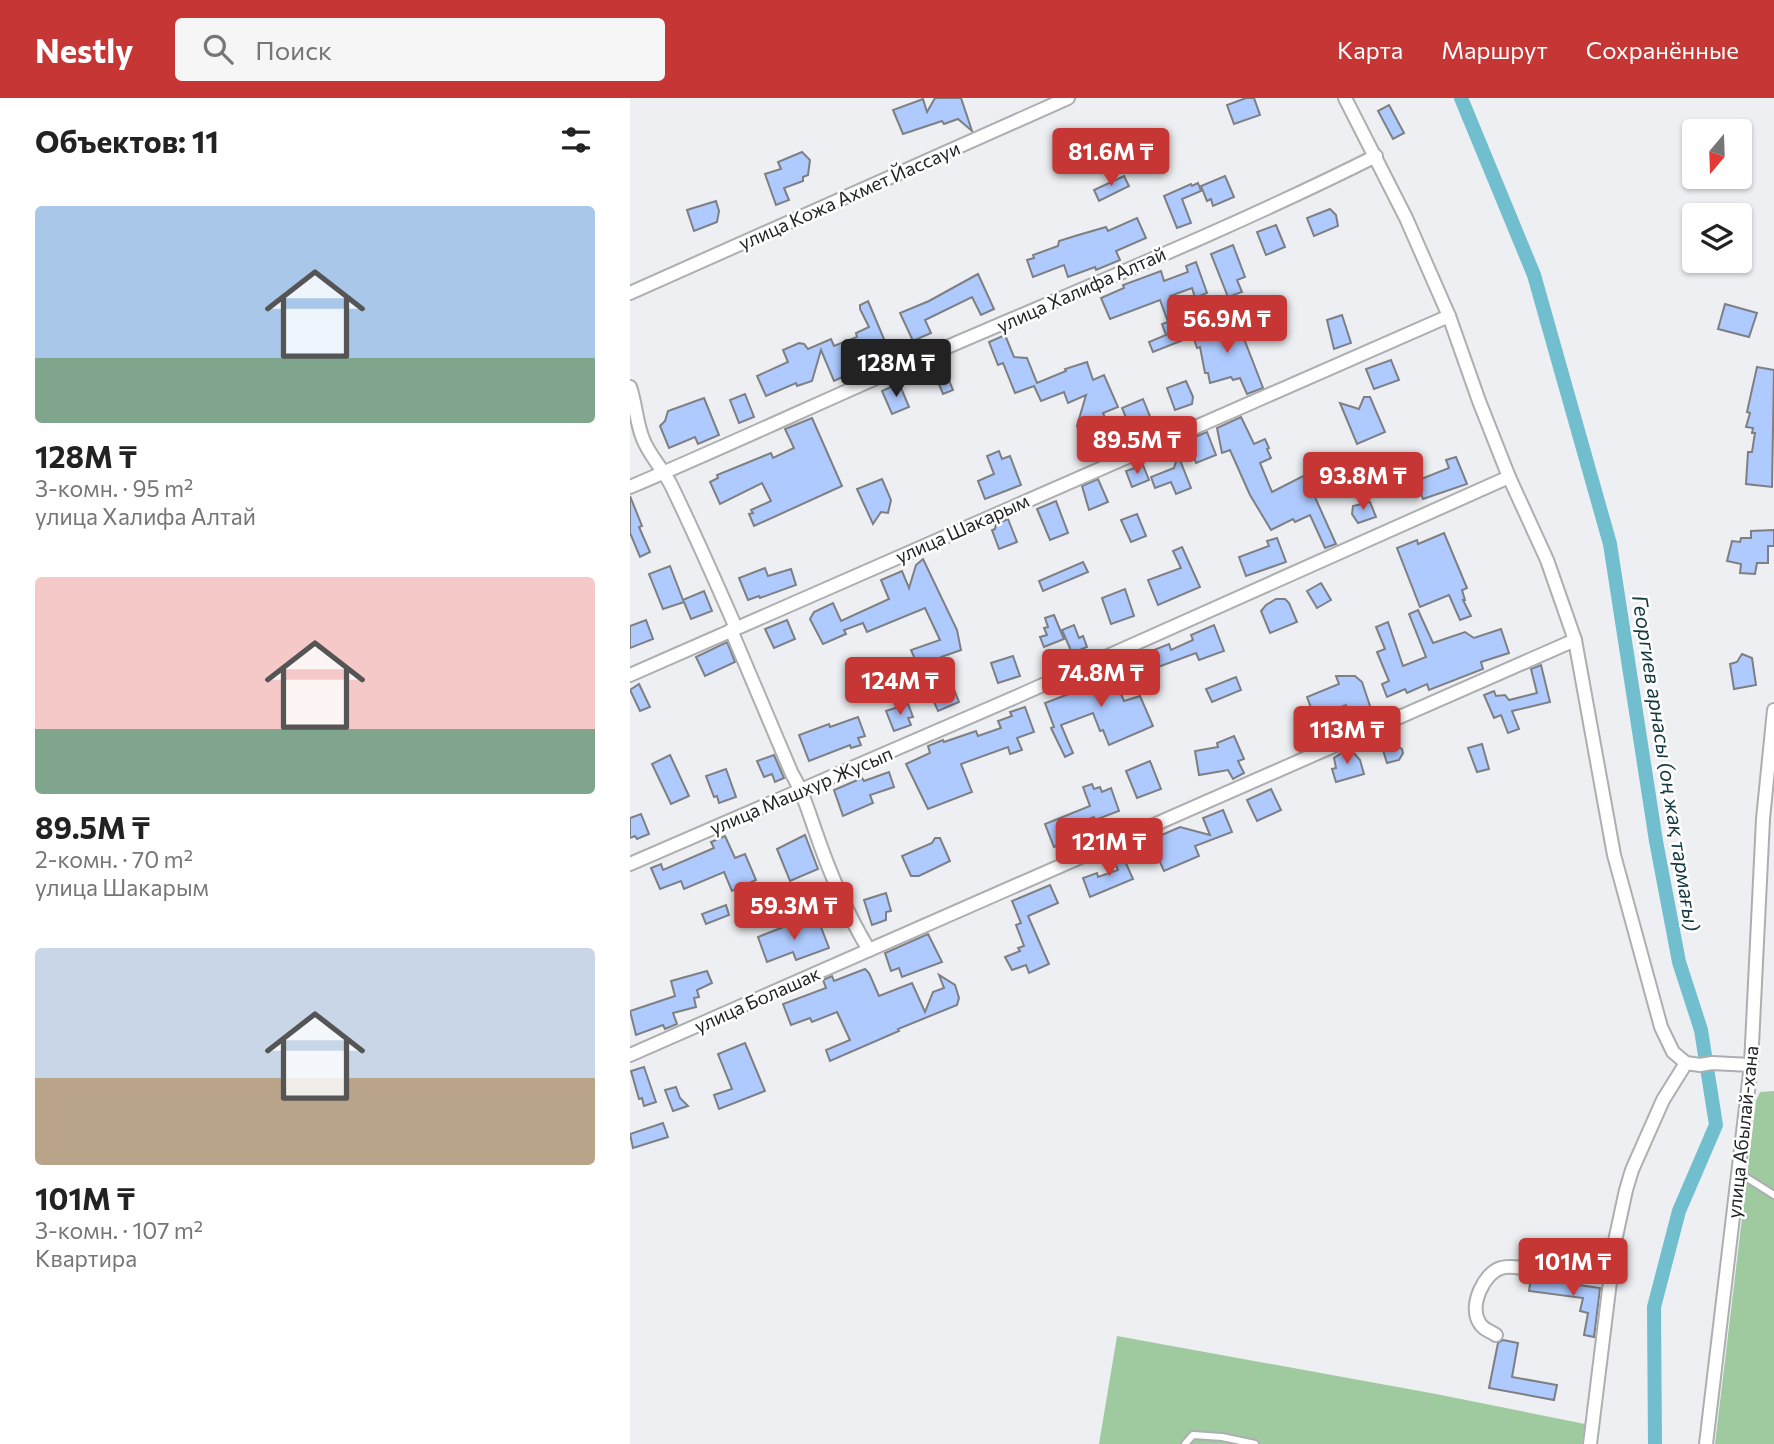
<!DOCTYPE html>
<html lang="ru">
<meta charset="utf-8">
<style>
body{margin:0;font-family:Commissioner,sans-serif;background:#f6f6f6;color:#222;height:100vh;display:flex;flex-direction:column;font-size:26px;white-space:nowrap}
*{box-sizing:border-box;margin:0}
p{font-size:23px;color:#767676}
.icon{flex:none;width:38px;height:38px;fill:none;stroke:currentColor;stroke-width:2;stroke-linecap:round;stroke-linejoin:round}
.map{position:relative;flex:1;overflow:hidden}
.side{display:flex;flex-direction:column;background:#fff;width:630px}
.side>*{flex:none}
.needle{width:46px;rotate:199deg}
.buttons{position:absolute;left:1052px;top:21px;display:grid;gap:14px}
.buttons a{display:grid;place-items:center;width:70px;height:70px;border-radius:7px;background:#fff;box-shadow:0 2px 5px #0004;font-size:35px}
.price{position:absolute;translate:-50% -60px;padding:0 16px;border-radius:7px;background:#c53635;color:#fff;font-size:23px;line-height:46px;filter:drop-shadow(0 2px 4px #0008)}
.price::after{content:'';position:absolute;left:50%;top:42px;width:21px;height:16px;margin-left:-10px;background:inherit;clip-path:polygon(0 0,100% 0,50% 100%)}
.price.current{background:#222;color:#fff}
ul{padding:0;list-style:none}
li{display:grid;align-content:center;gap:14px;height:371px;padding:0 35px}
li span{display:grid;place-items:center;height:217px;border-radius:7px;color:#555}
li>.icon{margin-inline-start:auto}
span .icon{width:126px;height:126px;fill:#fffc;stroke-width:1}
li b{font-size:30px}
h2{display:flex;justify-content:space-between;align-items:center;height:84px;padding:0 35px;font-size:30px}
header{display:flex;align-items:center;gap:42px;box-sizing:border-box;height:98px;padding:0 35px;background:#c53635;color:#fff}
header strong{font-size:33px}
nav{display:flex;gap:38px;margin-inline-start:auto;font-size:24px}
.search{width:490px;height:63px;background:#f6f6f6;display:flex;align-items:center;gap:18px;box-sizing:border-box;padding:0 24px;border-radius:7px;color:#767676;font-size:26px}
main{display:flex;flex:1;min-height:0}
.map>svg:first-child{display:block}
</style>
<header>
<strong>Nestly</strong>
<div class="search"><svg class="icon" aria-label="search" viewBox="0 0 24 24"><circle cx="10" cy="10" r="6"/><path d="M15 15l6 6"/></svg>Поиск</div>
<nav><a>Карта</a><a>Маршрут</a><a>Сохранённые</a></nav>
</header>
<main>
<section class="side">
<h2>Объектов: 11<svg class="icon" aria-label="filters" viewBox="0 0 24 24"><path d="M4 7h16M4 17h16"/><circle cx="9" cy="7" r="2"/><circle cx="15" cy="17" r="2"/></svg></h2>
<ul>
<li><span style="background:linear-gradient(#a9c7e8 70%,#7fa58c 0)"><svg class="icon" aria-label="home" viewBox="0 0 24 24"><path d="M3 11l9-7 9 7M6 9v11h12V9"/></svg></span><div><b>128M ₸</b><p>3-комн. · 95 m²</p><p>улица Халифа Алтай</p></div></li>
<li><span style="background:linear-gradient(#f6c9c9 70%,#7fa58c 0)"><svg class="icon" aria-label="home" viewBox="0 0 24 24"><path d="M3 11l9-7 9 7M6 9v11h12V9"/></svg></span><div><b>89.5M ₸</b><p>2-комн. · 70 m²</p><p>улица Шакарым</p></div></li>
<li><span style="background:linear-gradient(#c9d6e8 60%,#b9a48a 0)"><svg class="icon" aria-label="home" viewBox="0 0 24 24"><path d="M3 11l9-7 9 7M6 9v11h12V9"/></svg></span><div><b>101M ₸</b><p>3-комн. · 107 m²</p><p>Квартира</p></div></li>
</ul>
</section>
<div class="map">
<svg width="1144" height="1346" viewBox="0 0 1144 1346">
<rect width="100%" height="100%" fill="#eeeff2"/>
<!-- green -->
<g fill="#9fca9f">
<polygon points="1144,993 1144,1346 1085,1346 1126,1003 1130,994"/>
<polygon points="487,1238 806,1296 955,1326 952,1346 469,1346"/>
</g>
<g fill="none" stroke-linecap="round" stroke-linejoin="round">
<!-- canal -->
<polyline stroke="#71becf" stroke-width="14" points="831,0 904,177 980,446 1026,743 1049,864 1071,932 1086,1027 1049,1113 1024,1209 1025,1346"/>
</g>
<!-- building -->
<g fill="#aecafe" stroke="#7e7f82" stroke-width="2">
<polygon points="305,0 331,0 342,33 328,21 314,26 312,23 273,36 263,12 293,1 297,14"/>
<polygon points="616,0 624,0 630,17 604,26 597,7"/>
<polygon points="759,7 774,35 763,41 748,13"/>
<polygon points="172,54 180,62 178,77 173,79 173,83 154,90 159,102 146,107 135,76 151,71 148,64"/>
<polygon points="494,78 499,88 469,103 464,92"/>
<polygon points="595,78 604,99 583,108 581,101 577,103 571,88"/>
<polygon points="568,85 571,93 552,101 561,125 547,130 534,98 561,86 562,88"/>
<polygon points="86,103 89,113 87,124 64,133 57,112"/>
<polygon points="700,111 706,117 708,128 684,138 677,120"/>
<polygon points="507,120 516,140 486,153 490,162 466,172 465,169 438,179 434,167 403,179 397,162 404,160 403,157 428,148 429,143 445,138 476,129 478,133"/>
<polygon points="646,127 655,149 636,157 627,134"/>
<polygon points="603,147 615,179 607,182 612,194 598,199 581,156"/>
<polygon points="566,164 577,195 565,200 562,190 540,198 548,220 553,218 561,239 523,254 519,244 536,237 532,226 538,224 530,202 480,221 471,200 494,190 493,187 531,173 534,183 558,174 556,168"/>
<polygon points="348,176 364,211 351,217 342,199 295,222 301,235 283,243 270,215 299,203"/>
<polygon points="238,203 259,253 214,271 217,277 204,283 191,252 182,283 167,288 166,285 136,298 127,278 158,264 153,252 169,245 174,246 178,251 201,241 204,248 227,239 226,235 239,229 230,211 230,207"/>
<polygon points="1095,206 1127,215 1119,239 1088,231"/>
<polygon points="712,217 721,245 704,251 697,222"/>
<polygon points="606,220 633,290 617,296 610,280 603,282 601,279 580,285 578,275 575,275 570,249 567,250 562,235"/>
<polygon points="375,237 384,259 397,260 407,285 436,273 435,271 457,264 463,282 474,277 488,309 473,315 482,337 480,341 458,351 447,328 456,297 438,305 434,294 411,303 404,288 385,295 373,265 368,267 359,244"/>
<polygon points="761,262 769,282 744,291 736,271"/>
<polygon points="313,268 323,292 313,296 303,272"/>
<polygon points="1127,269 1144,272 1142,389 1116,386 1118,354 1122,354 1125,335 1122,335 1123,330 1116,329 1120,315 1117,314"/>
<polygon points="556,283 563,299 562,306 545,312 537,290"/>
<polygon points="269,285 279,309 262,316 252,293"/>
<polygon points="115,296 124,319 109,325 100,302"/>
<polygon points="734,299 740,299 755,334 727,346 710,305 729,311"/>
<polygon points="74,300 89,337 68,346 65,339 39,350 30,328 35,323 38,313"/>
<polygon points="513,301 523,326 502,334 492,310"/>
<polygon points="611,319 624,346 635,341 639,350 637,351 641,360 630,365 642,394 675,377 706,446 695,450 680,417 665,424 663,421 641,432 620,397 600,352 592,355 587,330"/>
<polygon points="182,320 212,388 124,428 119,416 123,415 121,412 141,403 132,385 90,406 80,384 88,380 87,377 141,355 143,360 164,350 155,331"/>
<polygon points="577,334 586,357 566,365 557,342"/>
<polygon points="369,353 372,361 380,358 391,387 355,401 348,383 364,376 357,358"/>
<polygon points="548,357 561,390 546,396 541,384 525,390 521,379 544,370"/>
<polygon points="826,359 837,386 793,401 786,383 819,370 816,362"/>
<polygon points="513,367 519,382 502,389 496,373"/>
<polygon points="252,381 261,402 258,415 251,414 243,426 227,391"/>
<polygon points="468,381 478,404 459,412 452,388"/>
<polygon points="0,398 12,428 9,429 20,454 10,459 0,435"/>
<polygon points="426,403 438,435 420,442 407,411"/>
<polygon points="740,404 746,419 728,425 722,416 723,408"/>
<polygon points="507,416 516,438 501,444 491,422"/>
<polygon points="378,421 387,444 369,451 362,432 365,431 366,426"/>
<polygon points="1144,432 1144,448 1138,448 1138,465 1127,465 1125,476 1110,475 1111,466 1097,463 1102,443 1110,444 1111,440 1121,440 1121,433"/>
<polygon points="814,435 837,490 832,492 835,502 833,502 841,518 830,522 819,497 790,509 767,450 787,442 788,446"/>
<polygon points="647,440 656,464 616,478 609,459 639,448 637,443"/>
<polygon points="552,449 570,489 528,507 518,482 551,470 543,453"/>
<polygon points="293,461 327,532 331,552 311,559 329,604 308,613 281,552 310,542 295,510 237,534 233,525 214,532 216,536 193,546 180,521 184,514 203,505 211,523 259,501 251,482 272,473 279,490 286,467"/>
<polygon points="453,464 458,474 413,493 409,483"/>
<polygon points="40,468 53,502 74,493 82,513 61,521 54,504 33,511 19,476"/>
<polygon points="135,470 138,478 161,471 166,487 130,500 129,498 118,502 109,480"/>
<polygon points="691,485 701,502 687,510 677,493"/>
<polygon points="495,491 504,518 481,526 472,500"/>
<polygon points="646,501 655,501 659,505 667,524 640,535 631,513 636,507"/>
<polygon points="788,512 803,545 835,534 844,540 871,531 879,555 851,564 853,571 799,592 797,586 777,595 775,591 757,599 752,586 759,583 747,554 755,551 746,529 758,524 773,568 796,559 779,516"/>
<polygon points="424,517 434,541 414,549 410,539 417,537 414,530 418,529 415,520"/>
<polygon points="16,522 23,541 0,550 0,528"/>
<polygon points="157,522 165,541 144,550 135,531"/>
<polygon points="444,527 449,540 453,538 457,549 442,555 432,532"/>
<polygon points="584,527 594,553 569,562 566,555 520,572 514,556 539,546 541,552 563,542 561,537"/>
<polygon points="97,544 105,564 75,578 66,559"/>
<polygon points="1112,556 1122,560 1126,587 1104,591 1100,566 1107,564"/>
<polygon points="383,558 390,578 368,585 361,565"/>
<polygon points="494,561 501,579 486,584 494,603 510,598 523,628 479,647 473,632 470,633 463,615 431,627 443,655 435,659 421,630 424,629 415,605 457,589 456,586 488,572 485,565"/>
<polygon points="911,567 920,604 882,613 889,631 878,635 871,617 864,620 854,597 864,593 866,598 875,597 879,602 907,595 901,571"/>
<polygon points="706,578 725,578 732,584 742,614 731,619 730,615 721,619 716,607 685,620 677,599 709,586"/>
<polygon points="606,579 611,592 582,604 576,591"/>
<polygon points="9,586 20,609 10,613 0,592"/>
<polygon points="278,606 283,619 278,620 281,627 264,633 256,613"/>
<polygon points="395,609 404,634 387,640 392,652 380,656 378,649 331,666 342,694 298,711 276,666 300,655 298,648 313,642 314,644 346,633 348,638 371,630 368,623 382,618 380,614"/>
<polygon points="228,619 235,638 228,640 231,647 221,650 220,647 179,663 169,637 199,626 200,629"/>
<polygon points="604,638 614,661 608,663 614,675 603,681 598,672 569,677 565,653 588,649 587,645"/>
<polygon points="761,643 772,651 773,655 769,662 757,665 751,646"/>
<polygon points="852,646 859,671 847,674 838,650"/>
<polygon points="716,652 722,653 730,662 734,676 706,684 702,671 706,670 704,660"/>
<polygon points="40,657 59,698 41,706 22,666"/>
<polygon points="144,657 154,680 145,684 142,676 134,679 127,663"/>
<polygon points="520,663 531,691 507,700 496,673"/>
<polygon points="96,671 106,699 89,705 87,698 84,699 76,678"/>
<polygon points="259,674 264,689 240,697 243,705 213,718 204,692 232,680 234,683"/>
<polygon points="462,686 464,691 470,689 472,694 481,690 489,713 465,722 464,719 437,729 442,742 424,749 415,726 460,708 453,689"/>
<polygon points="641,691 651,712 627,723 617,702"/>
<polygon points="593,712 602,734 565,748 569,758 534,773 520,742 550,729 580,737 573,720"/>
<polygon points="11,716 19,736 7,741 5,738 0,740 0,720"/>
<polygon points="175,737 188,771 160,783 147,751"/>
<polygon points="95,738 105,760 115,756 126,782 102,793 94,774 54,791 51,783 30,791 21,770 31,766 33,772 84,750 81,744"/>
<polygon points="305,740 310,740 320,763 289,778 281,778 272,758 302,745"/>
<polygon points="491,754 503,781 460,799 453,780 467,775 468,779 488,772 482,758"/>
<polygon points="420,787 428,805 398,818 419,866 399,875 396,867 382,872 375,859 390,853 388,850 394,848 386,827 391,825 382,803"/>
<polygon points="256,795 261,813 256,814 256,822 242,827 234,802"/>
<polygon points="96,807 99,817 76,826 72,816"/>
<polygon points="189,824 199,850 166,862 163,854 137,864 128,839 161,826 164,832"/>
<polygon points="298,836 312,864 272,879 269,870 261,873 255,855"/>
<polygon points="235,871 239,875 249,898 282,885 295,914 303,894 314,890 309,877 325,887 329,900 327,907 268,931 269,933 200,963 196,952 220,942 207,914 182,924 180,920 161,927 153,906 196,890 193,882 202,878 204,883"/>
<polygon points="77,873 82,885 67,892 69,899 64,900 66,909 43,915 47,926 35,931 33,927 6,937 0,913 45,898 41,883"/>
<polygon points="115,945 135,993 89,1011 84,997 102,991 88,956"/>
<polygon points="14,969 26,1004 14,1008 12,1000 9,1001 1,973"/>
<polygon points="46,989 50,1000 58,1008 43,1013 35,992"/>
<polygon points="33,1025 38,1039 3,1050 0,1036"/>
<polygon points="901,1180 970,1190 964,1239 954,1237 958,1215 950,1213 953,1200 899,1193"/>
<polygon points="873,1242 888,1245 882,1279 927,1287 924,1302 859,1290 868,1245"/>
</g>
<g fill="none" stroke-linecap="round" stroke-linejoin="round">
<defs>
<g id="lane">
<polyline points="1109,1075 1144,1097"/>
<polyline points="555,1346 563,1337 592,1339 625,1346"/>
</g>
<g id="street">
<polyline points="715,0 776,120 819,218 849,303 879,379 917,462 945,542 984,757 1031,929 1043,954 1056,965 1070,967 1082,965 1121,967"/>
<polyline points="0,195 438,0"/>
<path d="M0 289C6 306 6 324 13 341 19 357 33 371 41 387 64 434 85 482 106 530"/>
<path d="M0 389C106 344 210 295 315 250 459 188 606 128 746 58"/>
<path d="M101 532 162 676C173 694 178 712 185 732 199 773 217 816 239 852"/>
<polyline points="0,577 819,218"/>
<polyline points="0,766 388,598 879,379"/>
<polyline points="0,957 945,542"/>
<path d="M866 1237C860 1233 852 1231 849 1224 839 1207 854 1175 871 1170 880 1167 890 1170 898 1171 929 1176 961 1187 983 1158"/>
<polyline points="960,1346 985,1143 996,1092 1002,1072 1033,1002 1056,965"/>
<polyline points="1076,1346 1121,967 1133,721 1144,612"/>
</g>
</defs>
<!-- lane casing -->
<use href="#lane" stroke="#adaeb1" stroke-width="10"/>
<!-- street casing -->
<use href="#street" stroke="#adaeb1" stroke-width="16"/>
<!-- lane -->
<use href="#lane" stroke="#fff" stroke-width="6"/>
<!-- street -->
<use href="#street" stroke="#fff" stroke-width="12"/>
</g>
<g text-anchor="middle" dominant-baseline="central" stroke-width="5" stroke-linejoin="round" paint-order="stroke">
<!-- street labels -->
<g font-size="19" fill="#232425" stroke="#fff">
<text transform="translate(219 97) rotate(-24)">улица Кожа Ахмет Йассауи</text>
<text transform="translate(451 191) rotate(-24)">улица Халифа Алтай</text>
<text transform="translate(332 430) rotate(-24)">улица Шакарым</text>
<text transform="translate(171 692) rotate(-23)">улица Машхур Жусып</text>
<text transform="translate(127 901) rotate(-24)">улица Болашак</text>
<text transform="translate(1112 1034) rotate(-84)">улица Абылай-хана</text>
</g>
<!-- water labels -->
<g font-size="21" font-style="italic" fill="#143940" stroke="#fff">
<text transform="translate(1037 665) rotate(81)">Георгиев арнасы (оң жақ тармағы)</text>
</g>
</g>
</svg>
<div class="buttons">
<a><svg class="needle" viewBox="-14 -14 28 28"><path d="M0-13l5 13h-10z" fill="#e53935"/><path d="M0 13l5-13h-10z" fill="#767676"/></svg></a>
<a><svg class="icon" aria-label="layers" viewBox="0 0 24 24"><path d="M12 4l9 5-9 5-9-5zM3 14l9 5 9-5"/></svg></a>
</div>
<b class="price" style="left:481px;top:90px">81.6M ₸</b>
<b class="price" style="left:597px;top:257px">56.9M ₸</b>
<b class="price current" style="left:266px;top:301px">128M ₸</b>
<b class="price" style="left:507px;top:378px">89.5M ₸</b>
<b class="price" style="left:733px;top:414px">93.8M ₸</b>
<b class="price" style="left:471px;top:611px">74.8M ₸</b>
<b class="price" style="left:270px;top:619px">124M ₸</b>
<b class="price" style="left:717px;top:668px">113M ₸</b>
<b class="price" style="left:479px;top:780px">121M ₸</b>
<b class="price" style="left:164px;top:844px">59.3M ₸</b>
<b class="price" style="left:943px;top:1200px">101M ₸</b>
</div>
</main>
